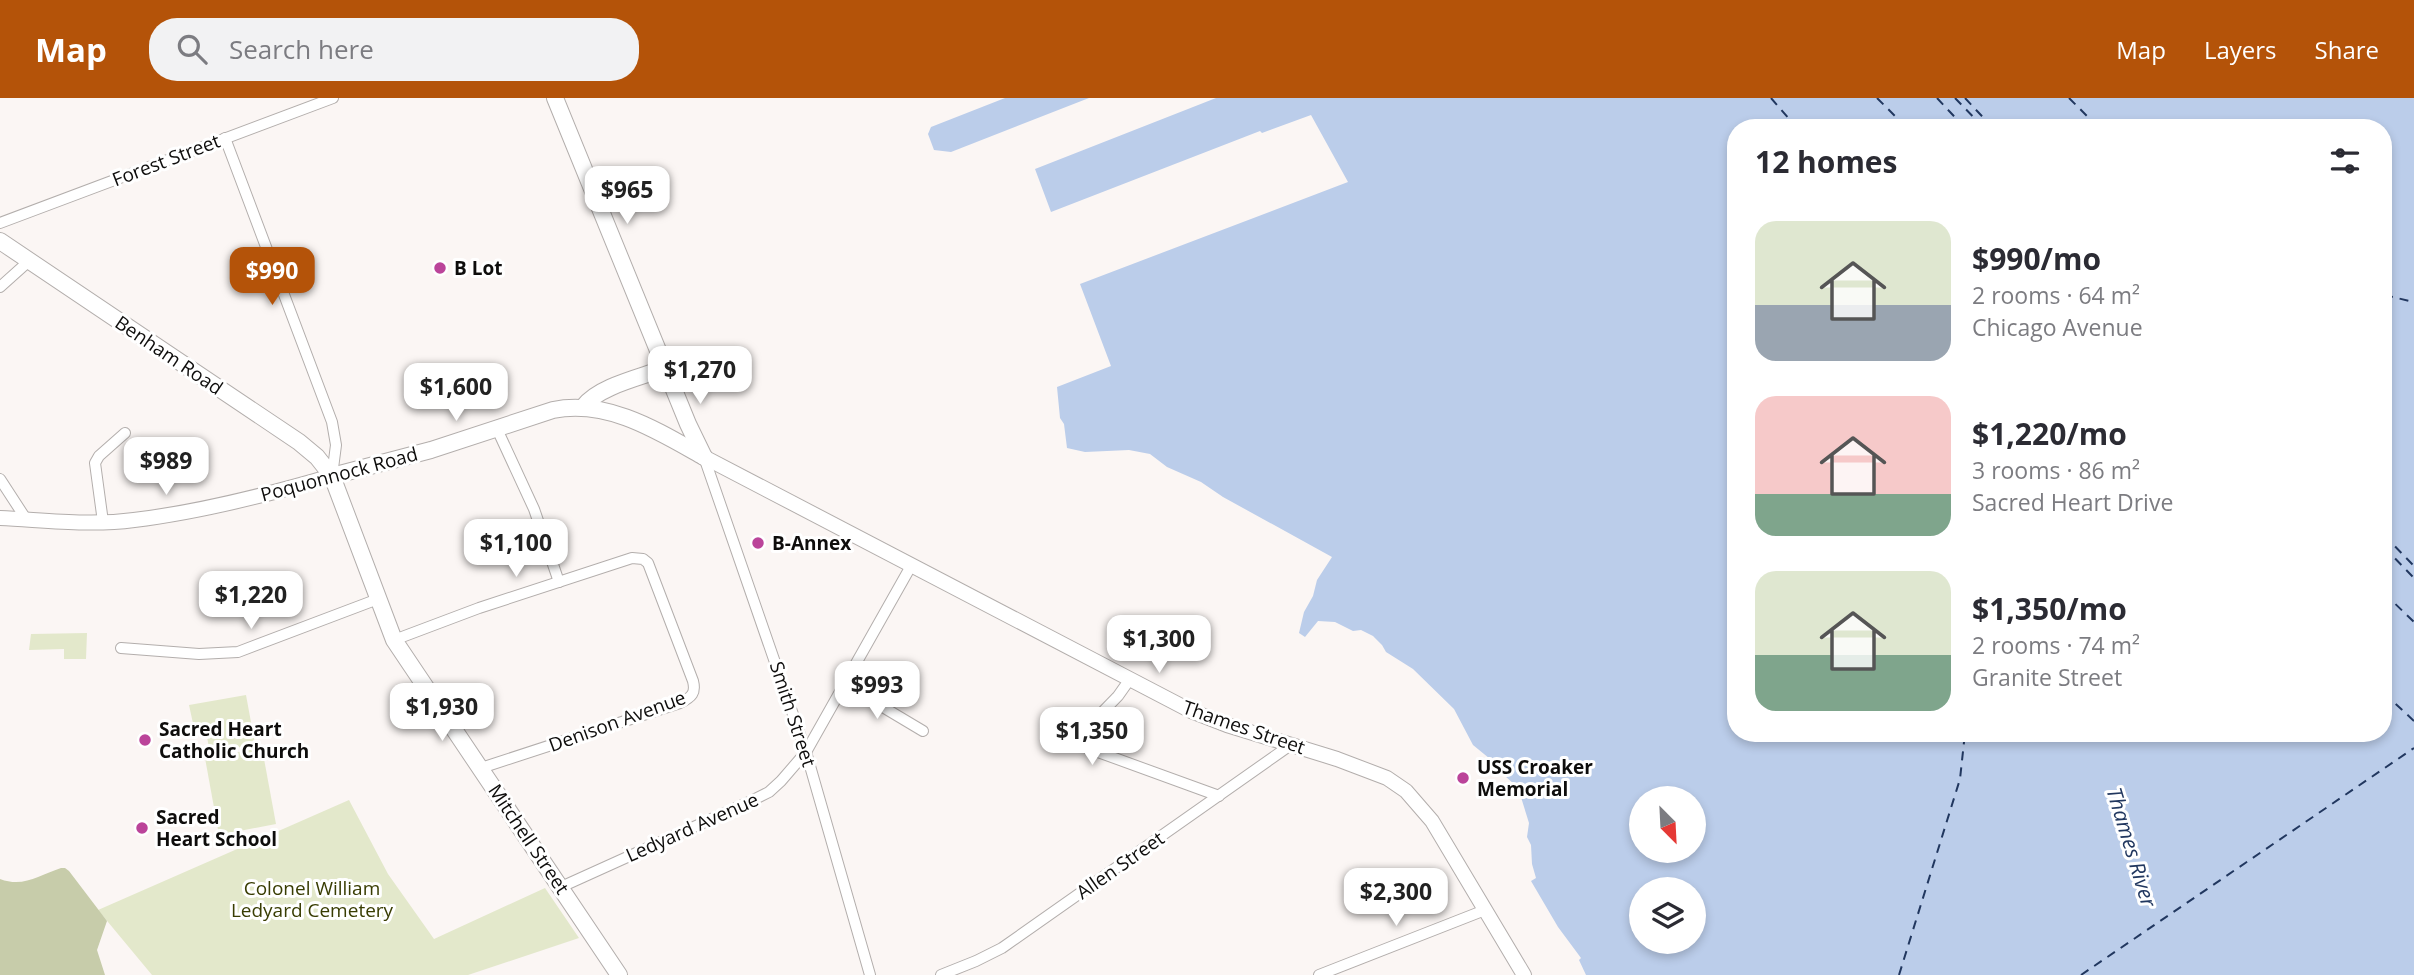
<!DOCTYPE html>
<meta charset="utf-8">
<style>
body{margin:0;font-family:"Open Sans",sans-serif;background:#f2f2f3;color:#2b2b33;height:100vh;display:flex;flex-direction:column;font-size:26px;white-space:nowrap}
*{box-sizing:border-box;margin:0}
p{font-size:23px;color:#7c7c81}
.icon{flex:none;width:38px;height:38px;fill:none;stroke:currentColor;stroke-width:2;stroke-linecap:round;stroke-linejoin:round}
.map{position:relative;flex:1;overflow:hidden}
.sheet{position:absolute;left:1727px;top:21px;width:665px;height:623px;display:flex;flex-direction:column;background:#fff;border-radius:28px;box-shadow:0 4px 10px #0003}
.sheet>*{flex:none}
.needle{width:46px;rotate:156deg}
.fabs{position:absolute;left:1629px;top:688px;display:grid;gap:14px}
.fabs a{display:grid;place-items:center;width:77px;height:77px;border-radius:50%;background:#fff;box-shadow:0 4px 10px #0003;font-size:35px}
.price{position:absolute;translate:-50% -60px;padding:0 16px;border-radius:14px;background:#fff;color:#222;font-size:23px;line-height:46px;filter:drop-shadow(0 2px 4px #0008)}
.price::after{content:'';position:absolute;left:50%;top:42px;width:21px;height:16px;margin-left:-10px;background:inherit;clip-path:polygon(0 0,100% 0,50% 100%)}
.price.selected{background:#b45309;color:#fff}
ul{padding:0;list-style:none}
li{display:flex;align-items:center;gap:21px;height:175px;padding:0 28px}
li span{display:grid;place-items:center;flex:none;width:196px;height:140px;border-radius:21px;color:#555}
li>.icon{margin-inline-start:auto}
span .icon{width:84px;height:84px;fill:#fffc;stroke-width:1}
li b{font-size:30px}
h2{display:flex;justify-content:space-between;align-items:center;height:84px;padding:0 28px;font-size:30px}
header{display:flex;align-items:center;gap:42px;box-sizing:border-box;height:98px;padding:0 35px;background:#b45309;color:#fff}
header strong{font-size:33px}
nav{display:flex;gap:38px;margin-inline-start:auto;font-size:24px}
.search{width:490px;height:63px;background:#f2f2f3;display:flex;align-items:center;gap:18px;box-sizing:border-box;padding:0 24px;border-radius:28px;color:#7c7c81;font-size:26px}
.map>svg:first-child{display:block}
</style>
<header>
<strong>Map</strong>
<div class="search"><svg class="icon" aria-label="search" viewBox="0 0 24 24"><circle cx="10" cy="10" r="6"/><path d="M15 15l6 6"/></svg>Search here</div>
<nav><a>Map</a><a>Layers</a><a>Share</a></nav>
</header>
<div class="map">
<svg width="2414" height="877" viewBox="0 0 2414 877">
<rect width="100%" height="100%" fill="#fbf6f4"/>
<!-- green -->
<g fill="#e3e8cb">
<polygon points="87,535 86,561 64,561 64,551 29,552 31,536"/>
<polygon points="246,597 255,646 210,655 205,628 194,630 189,607"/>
<polygon points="262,650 276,726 219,737 205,660"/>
<polygon points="349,702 388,776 434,841 545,790 579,840 468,877 152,877 98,812"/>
</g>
<!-- forest -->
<path fill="#c7ccaa" d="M61 770H65L69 773 107 823 97 852 105 877H0V781C24 790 39 777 61 770Z"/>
<!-- water -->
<g fill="#bbcdea" fill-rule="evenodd">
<polygon points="1005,0 1089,0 951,54 934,52 928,36 931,29"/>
<path d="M1216 0H2414V877H1586L1579 862 1581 860 1558 829 1531 783 1536 780 1532 766 1531 747 1527 739 1529 725 1520 696 1514 686 1497 671 1495 665 1473 647 1454 611 1413 571 1386 554 1382 547 1373 538 1361 532 1353 533 1335 524 1318 523 1305 539 1299 535 1304 514 1313 498 1317 482 1332 459 1223 399 1201 384 1167 369 1150 356 1129 352 1085 354 1067 350 1064 326 1060 320 1057 289 1111 268 1080 186 1348 84 1311 17 1262 35 1260 33 1051 114 1035 71ZM1736 30H2384V635H1736ZM1642 700H1694V752H1642ZM1642 791H1694V844H1642Z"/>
</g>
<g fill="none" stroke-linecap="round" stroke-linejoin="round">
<!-- ferry -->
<g stroke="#21375f" stroke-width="2" stroke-dasharray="9 7" stroke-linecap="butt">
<polyline points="1771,0 1797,30"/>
<polyline points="1877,0 1907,30"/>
<polyline points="1937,0 1965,30"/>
<polyline points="1955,0 1984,30"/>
<polyline points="1965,0 1993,30"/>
<polyline points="2069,0 2099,30"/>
<polyline points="2384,197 2414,204"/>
<polyline points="2384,437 2414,468"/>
<polyline points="2384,449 2414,480"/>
<polyline points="2384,495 2414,524"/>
<polyline points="2384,595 2414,623"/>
<polyline points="1899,877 1960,681 1965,635"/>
<polyline points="2081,877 2414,650"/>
</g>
<defs>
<g id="minor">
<polyline points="225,40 332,324 336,347 332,378"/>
<polyline points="0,125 333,0"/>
<polyline points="0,189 29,163"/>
<polyline points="497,331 534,411 559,484"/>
<polyline points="704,359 806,654 870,877"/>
<polyline points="0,381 26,421"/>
<polyline points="103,424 95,365 99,358 125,335"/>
<path d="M394 542 479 510 632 460 643 461 648 465 693 583C696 595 692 599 680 605L481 670"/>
<polyline points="121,550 199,556 238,554 378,501"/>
<polyline points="1130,581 1118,598 1083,634 1080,640 1087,650 1219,698"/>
<polyline points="846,587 923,633"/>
<polyline points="561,789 749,704 769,694 781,683 806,654 911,468"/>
<polyline points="941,877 976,863 1002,850 1292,646"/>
<polyline points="1319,877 1485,812"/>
</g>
<g id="tertiary">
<polyline points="704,359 1191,613 1227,627 1337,661 1387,680 1406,693 1432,723 1524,877"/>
<path d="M0 420C44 422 90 428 134 422 201 414 267 397 332 378"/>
</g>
<g id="secondary">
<polyline points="555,0 688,326 704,359"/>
<polyline points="0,143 299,344 317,359 332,378 394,542 619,877"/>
<path d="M584 308C599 288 642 279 665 270"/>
<path d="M332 378 431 352 553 312C608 301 658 333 704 359"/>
</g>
</defs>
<!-- minor casing -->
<use href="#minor" stroke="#b3aeac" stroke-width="12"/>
<!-- tertiary casing -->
<use href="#tertiary" stroke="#b3aeac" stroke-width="16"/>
<!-- secondary casing -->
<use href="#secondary" stroke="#b3aeac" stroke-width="18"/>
<!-- minor -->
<use href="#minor" stroke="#fff" stroke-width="10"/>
<!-- tertiary -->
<use href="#tertiary" stroke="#fff" stroke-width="14"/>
<!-- secondary -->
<use href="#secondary" stroke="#fff" stroke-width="16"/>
</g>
<!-- markers -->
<g fill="#bb449a" stroke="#fff" stroke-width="2.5">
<circle cx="440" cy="170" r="7"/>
<circle cx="758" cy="445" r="7"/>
<circle cx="145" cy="642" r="7"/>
<circle cx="1463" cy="680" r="7"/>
<circle cx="142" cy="730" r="7"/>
</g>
<g text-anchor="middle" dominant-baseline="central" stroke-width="6" stroke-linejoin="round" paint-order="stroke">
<!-- street labels -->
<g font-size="19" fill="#0e0d0c" stroke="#fff">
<text transform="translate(166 62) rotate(-21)">Forest Street</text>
<text transform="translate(169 257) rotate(34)">Benham Road</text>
<text transform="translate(339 376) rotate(-15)">Poquonnock Road</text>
<text transform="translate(793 616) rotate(72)">Smith Street</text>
<text transform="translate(617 623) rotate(-20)">Denison Avenue</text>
<text transform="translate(1244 629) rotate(19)">Thames Street</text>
<text transform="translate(692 729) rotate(-24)">Ledyard Avenue</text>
<text transform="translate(529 741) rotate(56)">Mitchell Street</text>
<text transform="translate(1120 767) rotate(-35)">Allen Street</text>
</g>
<!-- poi labels -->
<g font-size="19" font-weight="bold" fill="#0e0d0c" stroke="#fff" text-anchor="start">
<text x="454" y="170">B Lot</text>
<text x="772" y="445">B-Annex</text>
<text x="159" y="631">Sacred Heart<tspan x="159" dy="22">Catholic Church</tspan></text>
<text x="1477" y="669">USS Croaker<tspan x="1477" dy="22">Memorial</tspan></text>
<text x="156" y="719">Sacred<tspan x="156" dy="22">Heart School</tspan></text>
</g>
<!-- park labels -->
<g font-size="19" fill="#393d03" stroke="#fff">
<text x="312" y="790">Colonel William<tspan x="312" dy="22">Ledyard Cemetery</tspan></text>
</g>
<!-- water labels -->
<g font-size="21" font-style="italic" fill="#21375f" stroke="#fff">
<text transform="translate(2132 749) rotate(73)">Thames River</text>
</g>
</g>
</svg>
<div class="fabs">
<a><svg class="needle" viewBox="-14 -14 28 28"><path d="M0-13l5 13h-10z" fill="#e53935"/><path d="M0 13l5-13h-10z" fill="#7c7c81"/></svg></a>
<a><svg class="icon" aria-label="layers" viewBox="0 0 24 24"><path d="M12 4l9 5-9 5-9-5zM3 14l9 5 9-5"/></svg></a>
</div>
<b class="price" style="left:627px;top:128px">$965</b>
<b class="price selected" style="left:272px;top:209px">$990</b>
<b class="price" style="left:700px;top:308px">$1,270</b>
<b class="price" style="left:456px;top:325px">$1,600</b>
<b class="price" style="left:166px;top:399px">$989</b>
<b class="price" style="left:516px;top:481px">$1,100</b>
<b class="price" style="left:251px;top:533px">$1,220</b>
<b class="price" style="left:1159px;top:577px">$1,300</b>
<b class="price" style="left:877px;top:623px">$993</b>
<b class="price" style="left:442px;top:645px">$1,930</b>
<b class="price" style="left:1092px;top:669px">$1,350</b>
<b class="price" style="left:1396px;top:830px">$2,300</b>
<section class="sheet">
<h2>12 homes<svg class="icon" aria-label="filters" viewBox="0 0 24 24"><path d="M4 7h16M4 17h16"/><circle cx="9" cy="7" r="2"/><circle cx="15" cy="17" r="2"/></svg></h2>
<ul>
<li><span style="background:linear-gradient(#dfe7d0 60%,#9aa5b1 0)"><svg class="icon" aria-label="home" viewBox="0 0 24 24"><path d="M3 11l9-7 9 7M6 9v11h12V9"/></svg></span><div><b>$990/mo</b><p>2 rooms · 64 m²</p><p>Chicago Avenue</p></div></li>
<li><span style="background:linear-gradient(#f6c9c9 70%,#7fa58c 0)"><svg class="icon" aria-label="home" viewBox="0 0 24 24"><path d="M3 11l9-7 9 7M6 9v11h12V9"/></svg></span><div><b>$1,220/mo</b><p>3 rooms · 86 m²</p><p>Sacred Heart Drive</p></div></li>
<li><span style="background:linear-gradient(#dfe7d0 60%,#7fa58c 0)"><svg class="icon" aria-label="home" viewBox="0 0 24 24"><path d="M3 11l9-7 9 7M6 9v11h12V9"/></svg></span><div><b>$1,350/mo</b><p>2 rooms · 74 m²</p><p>Granite Street</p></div></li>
</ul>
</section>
</div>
